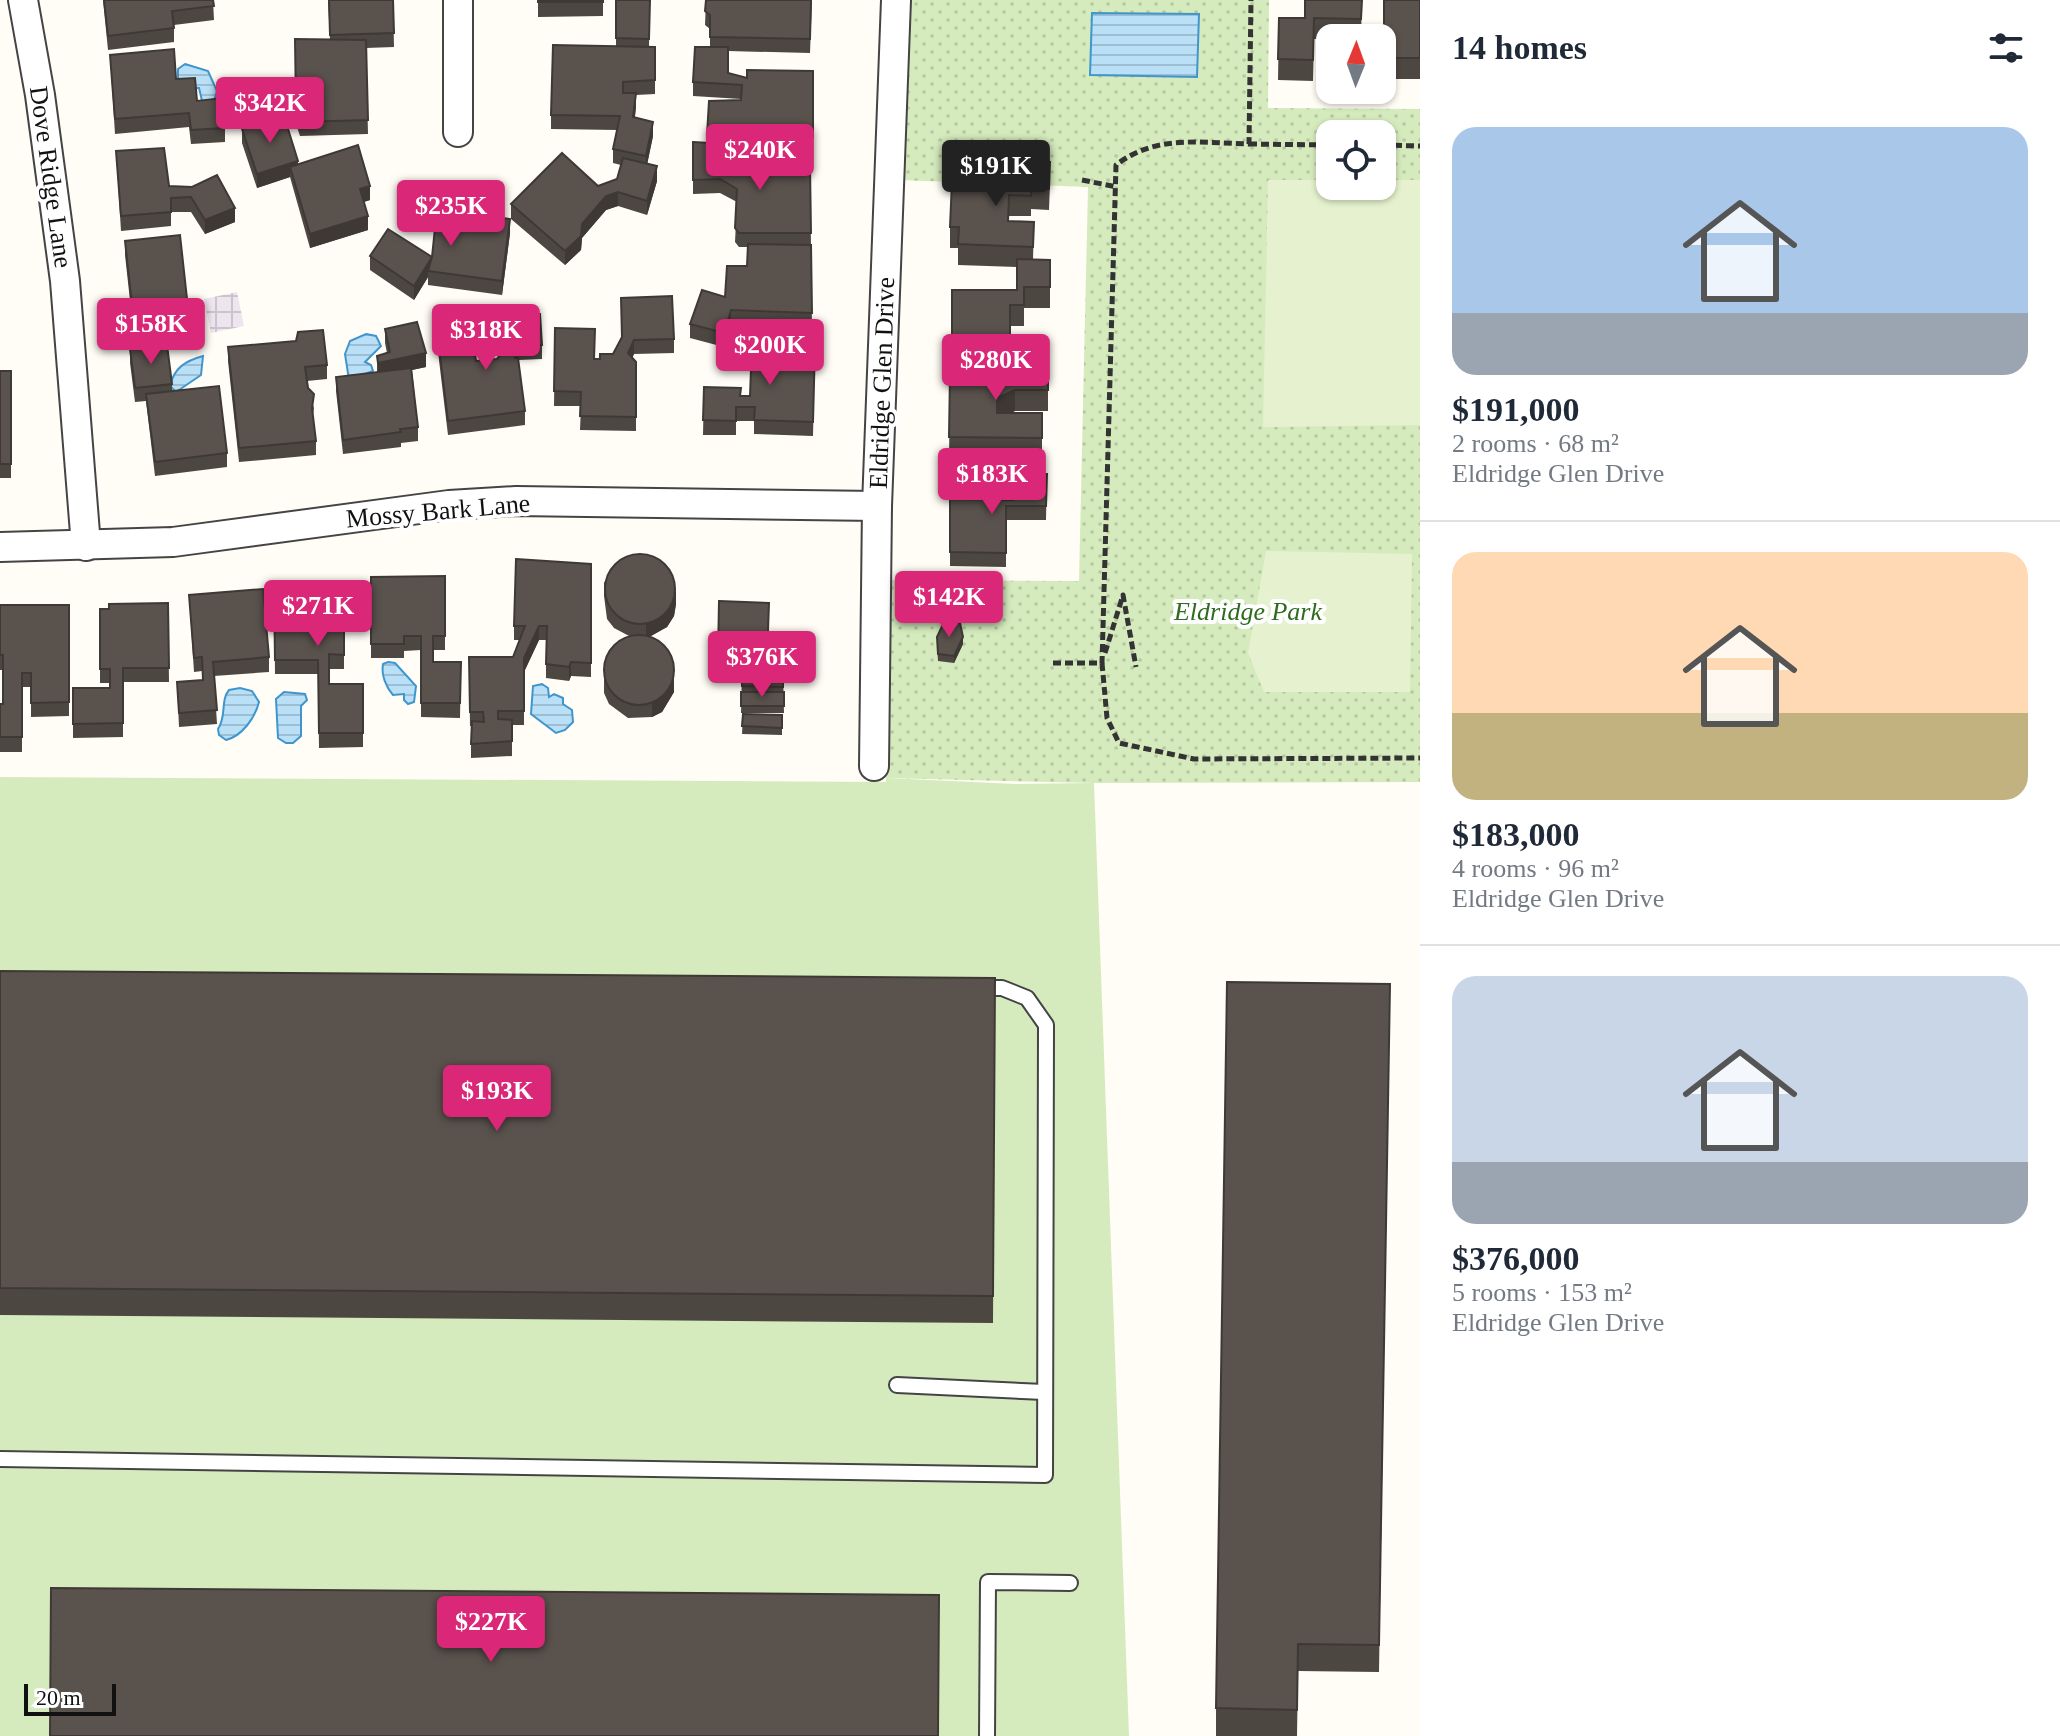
<!DOCTYPE html>
<meta charset="utf-8">
<style>
body{margin:0;font-family:Georgia,serif;background:#f6f6f7;color:#1f2937;height:100vh;display:flex;flex-direction:column;font-size:30px;white-space:nowrap}
*{box-sizing:border-box;margin:0}
p{font-size:26px;color:#747a83}
.icon{flex:none;width:44px;height:44px;fill:none;stroke:currentColor;stroke-width:2;stroke-linecap:round;stroke-linejoin:round}
.map{position:relative;flex:1;overflow:hidden}
.panel{display:flex;flex-direction:column;background:#fff;width:640px}
.panel>*{flex:none}
.needle{width:52px;rotate:1deg}
.buttons{position:absolute;left:1316px;top:24px;display:grid;gap:16px}
.buttons a{display:grid;place-items:center;width:80px;height:80px;border-radius:16px;background:#fff;box-shadow:0 2px 6px #0004;font-size:40px}
.scale{position:absolute;left:24px;bottom:20px;width:92px;box-sizing:border-box;padding-left:8px;border:4px solid #111;border-top:0;font-size:22px;line-height:28px;white-space:nowrap;color:#111;-webkit-text-stroke:6px #fff;paint-order:stroke}
.price{position:absolute;translate:-50% -68px;padding:0 18px;border-radius:8px;background:#db2777;color:#fff;font-size:26px;line-height:52px;filter:drop-shadow(0 2px 4px #0008)}
.price::after{content:'';position:absolute;left:50%;top:48px;width:24px;height:18px;margin-left:-12px;background:inherit;clip-path:polygon(0 0,100% 0,50% 100%)}
.price.selected{background:#222;color:#fff}
ul{padding:0;list-style:none}
li{display:grid;align-content:center;gap:16px;height:424px;padding:0 32px}
li+li{border-top:2px solid #e0e1e3}
li span{display:grid;place-items:center;height:248px;border-radius:24px;color:#555}
li>.icon{margin-inline-start:auto}
span .icon{width:144px;height:144px;fill:#fffc;stroke-width:1}
li b{font-size:34px}
h2{display:flex;justify-content:space-between;align-items:center;height:96px;padding:0 32px;font-size:34px}
main{display:flex;flex:1;min-height:0}
.map>svg:first-child{display:block}
</style>
<main>
<div class="map">
<svg width="1420" height="1736" viewBox="0 0 1420 1736">
<defs>
<pattern id="industrial-grid" width="8" height="8" patternUnits="userSpaceOnUse" patternTransform="scale(2)"><rect width="8" height="8" fill="#eee6ef"/><path d="M0 4h8M4 0v8" fill="none" stroke="#cbc4cc"/></pattern>
<pattern id="park-dots" width="8" height="8" patternUnits="userSpaceOnUse" patternTransform="scale(2)"><rect width="8" height="8" fill="#d5ebbd"/><path d="M2 2h.1M6 6h.1" fill="none" stroke="#b6c8a1" stroke-width="1.8" stroke-linecap="round"/></pattern>
<pattern id="water-rules" width="6" height="5" patternUnits="userSpaceOnUse" patternTransform="scale(2)"><rect width="6" height="5" fill="#b9e0f7"/><path d="M0 2.5h6" fill="none" stroke="#9ebfd3"/></pattern>
</defs>
<rect width="100%" height="100%" fill="#fffdf5"/>
<!-- industrial -->
<polygon fill="url(#industrial-grid)" points="237,292 244,326 211,333 204,299"/>
<!-- grass -->
<polygon fill="#d5ebbd" points="0,777 886,782 886,778 1015,784 1094,783 1129,1736 0,1736"/>
<!-- park -->
<path fill="url(#park-dots)" fill-rule="evenodd" d="M898 0H1269L1268 108 1420 109V782L1094 783 886 778 876 580 1079 581 1088 187 898 180ZM1330 134H1382V186H1330Z"/>
<!-- pitch -->
<g fill="#e6f2cf">
<polygon points="1268,180 1330,180 1330,186 1382,186 1382,180 1420,180 1420,425 1263,427"/>
<polygon points="1266,551 1412,554 1410,692 1264,692 1248,653"/>
</g>
<!-- water -->
<g fill="url(#water-rules)" stroke="#3f96cf" stroke-width="2">
<polygon points="1092,13 1199,14 1197,77 1090,75"/>
<polygon points="185,64 208,71 217,91 213,104 203,105 199,88 183,88 178,78 178,69"/>
<polygon points="366,334 376,336 381,346 365,362 371,365 373,371 349,380 345,354 350,341"/>
<path d="M203 356 201 375 176 392 170 386C174 368 185 361 203 356Z"/>
<path d="M388 662 395 663 416 686 414 702 408 704 404 700V694L393 695C386 687 381 675 383 664Z"/>
<polygon points="542,684 548,688 549,697 554,694 563,698 563,704 572,710 573,722 565,730 556,733 531,714 533,686"/>
<path d="M240 688 252 691 259 702C255 718 242 736 226 740L219 735 218 729C227 716 220 701 229 690Z"/>
<polygon points="284,692 305,694 307,700 301,706 301,736 293,743 286,743 278,738 276,699"/>
</g>
<g fill="none" stroke-linecap="round" stroke-linejoin="round">
<defs>
<g id="service">
<polyline points="897,1385 1044,1392"/>
<polyline points="0,1459 1045,1475 1046,1025 1027,998 1002,988 978,988"/>
<polyline points="987,1736 988,1582 1070,1583"/>
</g>
<g id="minor">
<polyline points="23,0 40,95 65,281 86,546"/>
<polyline points="458,0 458,132"/>
<polyline points="0,547 173,542 449,505 516,501 877,506"/>
<polyline points="874,766 877,506 896,0"/>
</g>
</defs>
<!-- service casing -->
<use href="#service" stroke="#444" stroke-width="18"/>
<!-- minor casing -->
<use href="#minor" stroke="#444" stroke-width="32"/>
<!-- path -->
<g stroke="#333" stroke-width="5" stroke-dasharray="8 4" stroke-linecap="butt">
<polyline points="1249,144 1330,145"/>
<polyline points="1382,145 1420,146"/>
<polyline points="1082,180 1117,187"/>
<polyline points="1105,653 1123,595 1136,667"/>
<path d="M1053 663H1102L1116 165C1156 134 1202 143 1249 144L1251 0"/>
<polyline points="1102,663 1107,718 1119,743 1194,759 1420,758"/>
</g>
<!-- service -->
<use href="#service" stroke="#fff" stroke-width="14"/>
<!-- minor -->
<use href="#minor" stroke="#fff" stroke-width="28"/>
</g>
<!-- wall -->
<g fill="#4d4742">
<polygon points="103,0 213,0 214,20 174,25 174,42 108,50"/>
<polygon points="328,0 393,0 394,47 366,48 368,134 300,136 296,124 295,39 330,40"/>
<polygon points="538,0 603,0 603,16 538,17"/>
<polygon points="616,0 650,0 649,46 655,47 655,94 636,95 635,118 653,136 647,164 657,181 647,215 618,206 606,210 582,238 581,250 565,265 511,219 511,204 598,186 617,179 621,165 613,163 613,149 617,130 551,129 551,115 616,46"/>
<polygon points="706,0 812,0 810,53 728,51 728,73 747,78 813,71 813,151 727,150 727,167 745,173 810,166 812,327 731,324 724,347 690,338 690,324 725,297 747,266 748,247 739,247 735,242 737,202 720,193 693,194 693,142 707,143 709,101 741,100 741,99 693,96 693,82 710,47 710,29 705,25"/>
<polygon points="1362,0 1361,38 1314,39 1313,81 1278,80 1279,18 1305,18"/>
<rect x="1384" y="0" width="36" height="79"/>
<polygon points="110,55 176,79 225,128 225,142 191,144 189,127 115,134"/>
<polygon points="242,129 298,164 370,200 364,202 368,230 310,248 290,177 257,188 242,143"/>
<polygon points="116,151 169,186 192,187 235,222 205,234 191,212 171,212 171,226 121,231"/>
<polygon points="1019,183 1050,183 1049,210 1031,209 1031,216 1009,216 1009,221 1034,222 1033,260 1050,260 1050,308 1024,308 1024,326 1010,326 1010,364 952,364 952,290 1017,290 1017,267 958,265 958,248 950,248 950,227"/>
<polygon points="510,233 502,295 428,285 428,277 414,300 370,270 370,256 432,257"/>
<polygon points="125,241 188,308 188,323 133,328 125,255"/>
<polygon points="505,316 542,345 542,359 519,360 519,362 525,411 525,425 448,435 438,352 438,338 476,361 497,359 506,348"/>
<polygon points="555,328 594,359 600,359 613,354 621,338 674,339 674,353 634,354 632,358 636,362 636,431 580,430 581,406 554,406"/>
<polygon points="385,329 426,367 412,370 418,427 418,441 401,443 401,447 343,454 336,391 336,377 377,372 377,356 387,353 385,343"/>
<polygon points="815,345 813,436 754,434 754,421 736,421 736,435 703,435 704,387 740,396 750,396"/>
<polygon points="228,347 327,365 327,379 307,381 308,388 314,408 313,415 316,441 316,455 239,462 228,361"/>
<polygon points="130,349 172,384 172,391 227,453 227,467 155,476 146,401 135,402 130,363"/>
<polygon points="1048,354 1048,411 1015,411 1011,413 1042,413 1042,459 949,458 950,374 998,385 1015,378"/>
<rect x="0" y="371" width="11" height="107"/>
<polygon points="1047,474 1046,520 1006,520 1006,567 950,566 950,499 1013,500"/>
<polygon points="591,564 591,677 571,676 569,681 546,678 546,640 539,640 524,672 524,725 512,725 512,756 471,758 471,726 470,726 469,657 513,657 519,640 514,640 514,626"/>
<polygon points="445,576 445,650 433,650 433,662 461,662 460,718 421,717 421,650 404,651 404,658 371,658 371,577"/>
<polygon points="604,582 676,604 674,616 667,627 650,636 674,692 662,712 652,717 628,718 609,704 604,693 604,679 631,637 614,628 607,619 604,596"/>
<polygon points="274,584 344,584 344,669 329,669 329,684 363,684 363,747 319,748 318,674 275,674"/>
<polygon points="189,595 269,657 269,672 214,676 217,724 179,727 177,682 202,680 202,671 194,672"/>
<polygon points="719,601 769,603 767,671 718,670"/>
<polygon points="168,603 169,682 123,682 123,737 73,738 73,688 110,688 110,683 100,683 100,609"/>
<polygon points="0,605 69,605 69,716 31,717 31,687 22,687 22,752 0,752 0,704 3,704 3,670 0,670"/>
<polygon points="937,644 963,644 954,663 938,661"/>
<polygon points="742,672 783,672 784,713 741,713"/>
<polygon points="743,714 782,715 782,735 742,734"/>
<polygon points="0,971 995,978 993,1323 0,1315"/>
<polygon points="1390,984 1379,1672 1298,1671 1297,1736 1216,1736 1216,1708"/>
</g>
<!-- shaded-wall -->
<g fill="#3f3936">
<polygon points="636,93 636,108 633,131 633,117"/>
<polygon points="653,122 653,136 646,170 646,156"/>
<polygon points="298,161 298,175 290,167 290,177 257,188 257,174"/>
<polygon points="657,166 657,181 647,215 647,201"/>
<polygon points="370,186 370,200 360,203 360,189"/>
<polygon points="618,192 618,206 606,210 582,238 581,250 565,265 565,251 582,224 606,196"/>
<polygon points="235,208 235,222 205,234 205,220"/>
<polygon points="368,216 368,230 310,248 310,234"/>
<polygon points="510,219 510,233 502,295 502,281"/>
<polygon points="432,257 428,271 428,277 414,300 414,286"/>
<polygon points="731,310 731,324 724,347 724,333"/>
<polygon points="634,340 634,354 628,367 628,353"/>
<polygon points="426,353 426,367 378,377 378,363"/>
<polygon points="1015,390 1015,411 997,418 997,398"/>
<polygon points="676,590 676,604 674,616 667,627 646,639 646,624"/>
<polygon points="539,626 539,640 524,672 524,725 524,658"/>
<polygon points="963,637 963,644 954,663 954,656"/>
<polygon points="571,662 571,676 569,681 569,667"/>
<polygon points="674,678 674,692 662,712 652,717 652,703"/>
</g>
<!-- building -->
<g fill="#5a524d" stroke="#3f3936" stroke-width="2">
<polygon points="104,0 213,0 214,6 172,11 174,28 108,36"/>
<polygon points="329,0 393,0 394,33 330,35"/>
<rect x="538" y="0" width="65" height="2"/>
<polygon points="616,0 650,0 649,39 616,38"/>
<polygon points="706,0 811,0 810,39 710,37 710,15 705,11"/>
<polygon points="1305,0 1362,0 1361,19 1314,18 1313,60 1278,59 1279,18 1305,18"/>
<rect x="1384" y="0" width="36" height="58"/>
<polygon points="295,39 366,40 368,120 300,122 296,109"/>
<polygon points="553,45 655,47 655,80 623,82 623,93 636,93 633,117 653,122 646,156 613,149 620,116 551,115"/>
<polygon points="695,47 728,47 728,73 747,78 747,70 813,71 813,137 707,135 709,101 741,100 742,85 693,82"/>
<polygon points="174,49 176,79 195,78 197,101 223,98 225,128 191,130 189,113 115,119 110,55"/>
<polygon points="284,116 298,161 257,174 242,129"/>
<polygon points="693,142 727,144 726,167 745,174 745,164 810,166 811,233 739,233 735,228 737,189 720,179 693,180"/>
<polygon points="358,145 370,186 360,189 368,216 310,234 290,167"/>
<polygon points="164,148 169,186 192,187 217,175 235,208 205,220 191,197 171,198 171,212 121,216 116,151"/>
<polygon points="562,153 598,186 617,179 623,158 657,166 647,201 618,192 606,196 582,224 581,236 565,251 511,204"/>
<polygon points="1020,161 1050,162 1049,189 1031,189 1031,196 1009,195 1008,221 1034,222 1033,247 958,244 959,227 950,227 952,181 1019,183"/>
<polygon points="437,209 510,219 502,281 428,271 432,257 414,286 370,256 388,229 432,257"/>
<polygon points="180,235 188,308 133,314 125,241"/>
<polygon points="748,244 811,245 812,313 731,310 724,333 690,324 702,290 725,297 727,266 747,266"/>
<polygon points="1017,259 1050,260 1050,287 1024,287 1024,305 1010,305 1010,343 952,343 952,290 1017,290"/>
<polygon points="672,296 674,339 634,340 628,353 636,362 636,417 580,416 581,392 554,391 555,328 595,329 594,359 600,359 600,354 613,354 622,337 621,298"/>
<polygon points="540,314 542,345 519,346 515,358 518,358 525,411 448,421 438,338 472,334 476,361 497,359 507,347 505,316"/>
<polygon points="417,322 426,353 378,363 377,356 390,352 385,329"/>
<polygon points="323,330 327,365 305,367 308,388 314,394 312,408 316,441 239,448 228,347 296,341 298,332"/>
<polygon points="752,343 815,345 813,422 754,420 755,407 736,407 736,421 703,420 704,387 741,388 740,396 750,396"/>
<polygon points="167,345 172,384 135,388 130,349"/>
<polygon points="1015,354 1048,354 1048,390 1015,390 997,398 997,413 1042,413 1042,438 949,437 950,374 998,375 998,385 1015,378"/>
<polygon points="411,368 418,427 400,429 401,432 343,440 336,377"/>
<rect x="0" y="371" width="11" height="93"/>
<polygon points="219,386 227,453 155,462 146,394"/>
<polygon points="1013,474 1047,474 1046,506 1006,506 1006,553 950,552 950,499 1013,500"/>
<circle cx="640" cy="589" r="35"/>
<polygon points="516,559 591,564 591,663 571,662 569,667 546,664 547,626 539,626 524,658 524,711 498,711 498,719 512,720 512,741 471,744 472,721 484,722 483,712 470,712 469,657 513,657 525,626 514,626"/>
<polygon points="445,576 445,636 433,636 433,662 461,662 460,703 421,703 421,636 404,636 404,644 371,644 371,577"/>
<polygon points="274,584 344,584 344,655 329,654 329,684 363,684 363,733 319,733 318,660 275,660"/>
<polygon points="263,589 269,657 213,662 217,710 179,713 177,682 203,680 202,657 194,658 189,595"/>
<polygon points="719,601 769,603 767,657 718,656"/>
<polygon points="168,603 169,668 123,668 123,723 73,724 73,688 110,688 110,669 100,669 100,609 109,609 109,604"/>
<polygon points="0,605 69,605 69,702 31,703 31,673 22,673 22,737 0,737 0,704 3,704 3,655 0,655"/>
<polygon points="944,622 960,623 963,637 954,656 938,654 937,637"/>
<circle cx="639" cy="670" r="35"/>
<polygon points="742,672 783,672 783,687 742,686"/>
<rect x="741" y="692" width="43" height="14"/>
<polygon points="743,714 782,715 782,728 742,726"/>
<polygon points="0,971 995,978 993,1296 0,1288"/>
<polygon points="1227,982 1390,984 1379,1645 1298,1644 1297,1710 1216,1708"/>
<polygon points="51,1588 939,1595 938,1736 50,1736"/>
</g>
<g text-anchor="middle" dominant-baseline="central" stroke-width="8" stroke-linejoin="round" paint-order="stroke">
<!-- street labels -->
<g font-size="26" fill="#111" stroke="#fff">
<text transform="translate(51 177) rotate(82)">Dove Ridge Lane</text>
<text transform="translate(882 383) rotate(-88)">Eldridge Glen Drive</text>
<text transform="translate(438 511) rotate(-5)">Mossy Bark Lane</text>
</g>
<!-- park labels -->
<g font-size="26" font-style="italic" fill="#2f6b1f" stroke="#fff">
<text x="1248" y="611">Eldridge Park</text>
</g>
</g>
</svg>
<div class="buttons">
<a><svg class="needle" viewBox="-14 -14 28 28"><path d="M0-13l5 13h-10z" fill="#e53935"/><path d="M0 13l5-13h-10z" fill="#747a83"/></svg></a>
<a><svg class="icon" aria-label="locate" viewBox="0 0 24 24"><circle cx="12" cy="12" r="6"/><path d="M12 2v4M12 18v4M2 12h4M18 12h4"/></svg></a>
</div>
<div class="scale">20 m</div>
<b class="price" style="left:270px;top:145px">$342K</b>
<b class="price" style="left:760px;top:192px">$240K</b>
<b class="price selected" style="left:996px;top:208px">$191K</b>
<b class="price" style="left:451px;top:248px">$235K</b>
<b class="price" style="left:151px;top:366px">$158K</b>
<b class="price" style="left:486px;top:372px">$318K</b>
<b class="price" style="left:770px;top:387px">$200K</b>
<b class="price" style="left:996px;top:402px">$280K</b>
<b class="price" style="left:992px;top:516px">$183K</b>
<b class="price" style="left:949px;top:639px">$142K</b>
<b class="price" style="left:318px;top:648px">$271K</b>
<b class="price" style="left:762px;top:699px">$376K</b>
<b class="price" style="left:497px;top:1133px">$193K</b>
<b class="price" style="left:491px;top:1664px">$227K</b>
</div>
<section class="panel">
<h2>14 homes<svg class="icon" aria-label="filters" viewBox="0 0 24 24"><path d="M4 7h16M4 17h16"/><circle cx="9" cy="7" r="2"/><circle cx="15" cy="17" r="2"/></svg></h2>
<ul>
<li><span style="background:linear-gradient(#a9c7e8 75%,#9aa5b1 0)"><svg class="icon" aria-label="home" viewBox="0 0 24 24"><path d="M3 11l9-7 9 7M6 9v11h12V9"/></svg></span><div><b>$191,000</b><p>2 rooms · 68 m²</p><p>Eldridge Glen Drive</p></div></li>
<li><span style="background:linear-gradient(#ffd9b3 65%,#c2b280 0)"><svg class="icon" aria-label="home" viewBox="0 0 24 24"><path d="M3 11l9-7 9 7M6 9v11h12V9"/></svg></span><div><b>$183,000</b><p>4 rooms · 96 m²</p><p>Eldridge Glen Drive</p></div></li>
<li><span style="background:linear-gradient(#c9d6e8 75%,#9aa5b1 0)"><svg class="icon" aria-label="home" viewBox="0 0 24 24"><path d="M3 11l9-7 9 7M6 9v11h12V9"/></svg></span><div><b>$376,000</b><p>5 rooms · 153 m²</p><p>Eldridge Glen Drive</p></div></li>
</ul>
</section>
</main>
